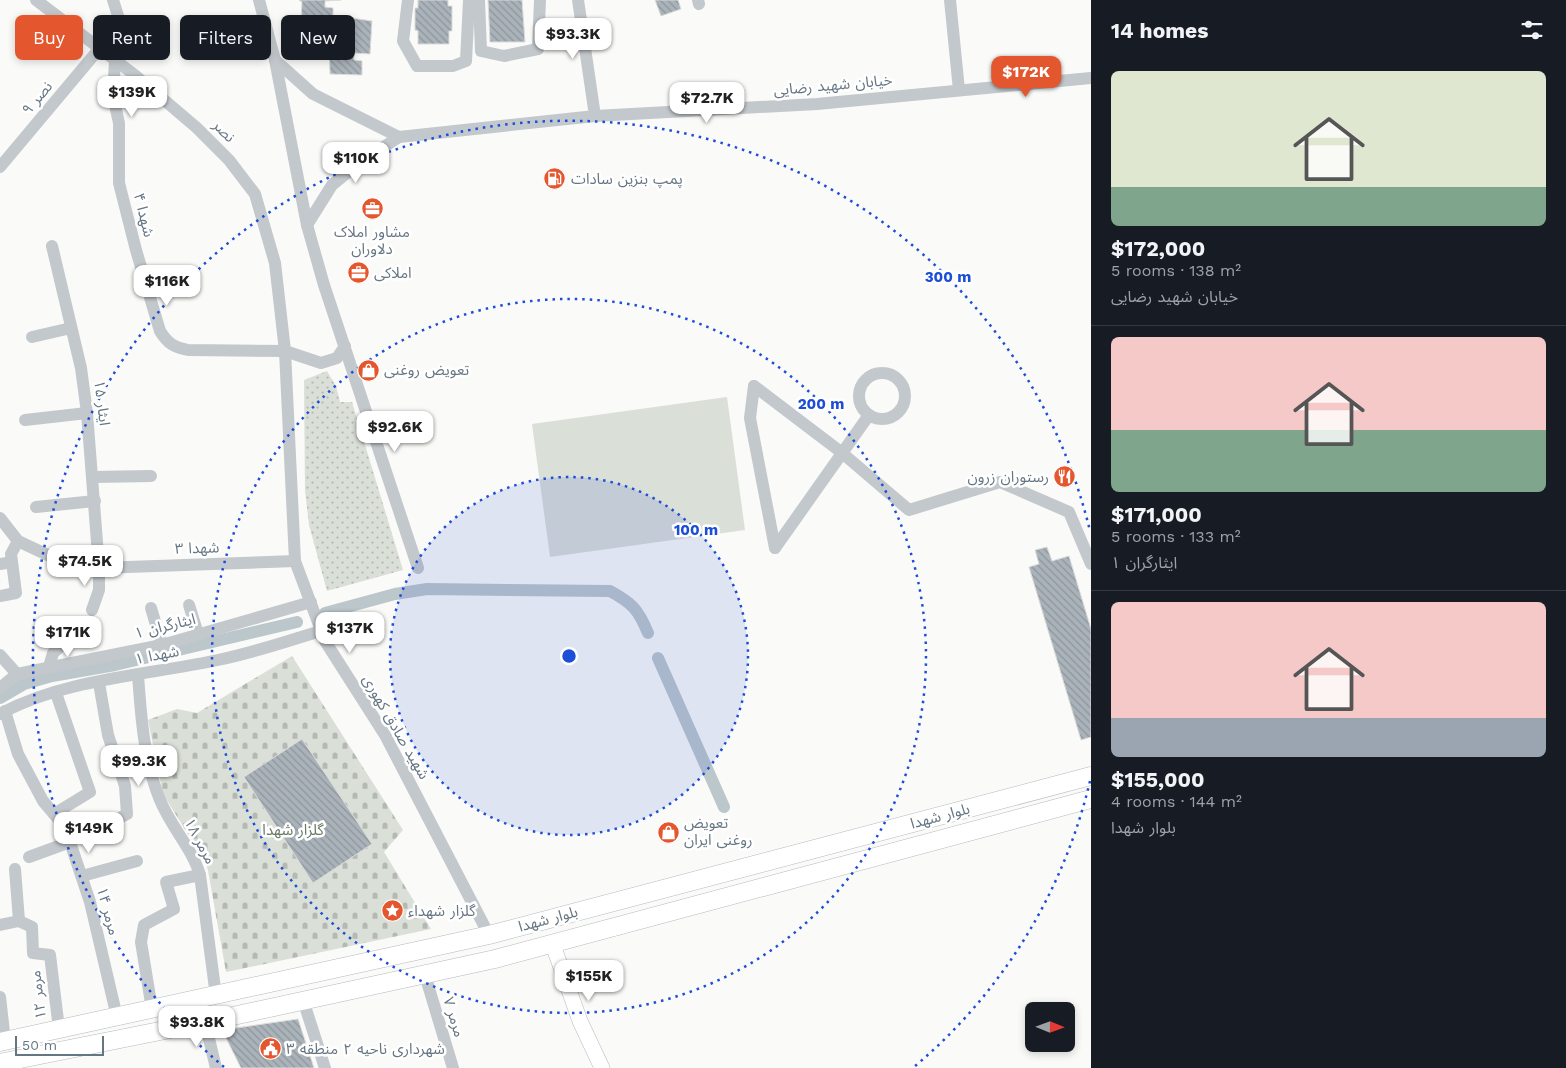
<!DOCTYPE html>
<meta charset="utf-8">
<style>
body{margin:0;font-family:"Work Sans","Noto Sans Arabic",sans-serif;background:#20242c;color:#f1f3f6;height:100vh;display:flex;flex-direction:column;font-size:19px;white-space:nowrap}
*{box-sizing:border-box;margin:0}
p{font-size:16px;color:#9ea1a6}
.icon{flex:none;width:28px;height:28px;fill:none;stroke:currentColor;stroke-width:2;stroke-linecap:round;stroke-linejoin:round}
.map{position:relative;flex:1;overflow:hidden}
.panel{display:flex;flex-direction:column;background:#171b24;width:475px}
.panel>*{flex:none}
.hud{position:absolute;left:15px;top:15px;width:475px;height:45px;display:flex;gap:10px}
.needle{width:32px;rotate:91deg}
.fabs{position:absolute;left:1025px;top:1002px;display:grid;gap:10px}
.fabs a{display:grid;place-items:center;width:50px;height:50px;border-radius:8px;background:#171b24;box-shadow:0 2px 8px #0003;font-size:25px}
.scale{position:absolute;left:15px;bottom:12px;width:89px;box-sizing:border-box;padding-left:5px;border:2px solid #657683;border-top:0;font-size:14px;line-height:18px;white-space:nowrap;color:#657683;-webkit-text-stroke:4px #fff;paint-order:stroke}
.price{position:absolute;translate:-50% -42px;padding:0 11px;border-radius:10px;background:#fff;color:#222;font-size:16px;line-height:32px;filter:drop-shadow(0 1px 2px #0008)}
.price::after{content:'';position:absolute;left:50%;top:30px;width:15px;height:11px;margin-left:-8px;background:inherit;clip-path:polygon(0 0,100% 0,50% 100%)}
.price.selected{background:#e4572e;color:#fff}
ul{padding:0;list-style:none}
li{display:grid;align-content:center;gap:10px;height:265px;padding:0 20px}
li+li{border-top:1px solid #363941}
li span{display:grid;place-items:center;height:155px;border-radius:8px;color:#555}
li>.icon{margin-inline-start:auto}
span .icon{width:90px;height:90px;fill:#fffc;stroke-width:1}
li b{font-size:21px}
h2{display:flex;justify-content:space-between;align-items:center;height:60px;padding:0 20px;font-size:21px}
.chip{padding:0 18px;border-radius:8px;background:#171b24;box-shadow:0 2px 8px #0003;font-size:18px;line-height:45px}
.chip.selected{background:#e4572e;color:#fff}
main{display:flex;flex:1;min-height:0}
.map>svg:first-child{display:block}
</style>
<main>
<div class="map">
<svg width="1091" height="1068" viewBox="0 0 1091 1068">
<defs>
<pattern id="grass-dots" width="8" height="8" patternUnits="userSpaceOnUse" patternTransform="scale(1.25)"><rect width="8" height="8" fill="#dadfd7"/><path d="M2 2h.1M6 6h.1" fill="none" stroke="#b4b9b4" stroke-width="1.8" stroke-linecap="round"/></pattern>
<pattern id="cemetery-stones" width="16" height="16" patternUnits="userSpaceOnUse" patternTransform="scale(1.25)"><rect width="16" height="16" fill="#dadfd7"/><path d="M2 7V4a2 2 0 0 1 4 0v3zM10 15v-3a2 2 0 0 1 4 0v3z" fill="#b4b9b4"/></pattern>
<pattern id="building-back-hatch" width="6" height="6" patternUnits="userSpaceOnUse" patternTransform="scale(1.25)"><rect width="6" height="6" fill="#aab3b9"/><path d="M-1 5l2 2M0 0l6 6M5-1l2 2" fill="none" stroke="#8e969c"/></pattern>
</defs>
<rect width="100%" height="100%" fill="#fafaf8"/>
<!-- grass -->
<polygon fill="url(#grass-dots)" points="327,371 336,386 340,402 352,402 403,570 327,591 309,525 305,490 304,380"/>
<!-- cemetery -->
<polygon fill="url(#cemetery-stones)" points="292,656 403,830 384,852 431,929 226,972 207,865 163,794 148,720 177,709 197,713"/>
<!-- pitch -->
<polygon fill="#dadfd7" points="727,397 745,530 550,557 532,424"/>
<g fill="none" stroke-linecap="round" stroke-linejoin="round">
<!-- canal -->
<g stroke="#bbc7cb" stroke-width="12">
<path d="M325 613 395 594 427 589 610 591C632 603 638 609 648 633"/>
<polyline points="658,658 724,807"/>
<polyline points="0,698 24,684 52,676 115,665 297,622"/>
</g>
</g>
<!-- building -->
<g fill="url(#building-back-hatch)" stroke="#dcdcda">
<polygon points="299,0 341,0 325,1 325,7 333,8 333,22 301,21 302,2"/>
<polygon points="418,0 448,0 448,6 452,6 452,31 449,31 449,44 418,44 418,31 415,30 415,8 418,8"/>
<polygon points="488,0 522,0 525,42 490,42"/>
<polygon points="655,0 678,0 681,9 661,16"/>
<polygon points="337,16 372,21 370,54 354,53 354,60 362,61 362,75 330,74 329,38 337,38"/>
<polygon points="1047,547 1052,561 1069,556 1091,629 1091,737 1081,740 1029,567 1039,564 1035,550"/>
<polygon points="302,739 372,844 313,883 244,777"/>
<polygon points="298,1019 314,1068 241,1068 222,1030"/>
</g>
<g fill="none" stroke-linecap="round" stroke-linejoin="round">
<defs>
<polyline id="major" points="553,945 580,1021 602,1068"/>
<g id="highway">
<polyline points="0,1042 489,935 1091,776"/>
<polyline points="0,1063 205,1022 495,959 1091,799"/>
</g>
</defs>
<!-- major casing -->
<use href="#major" stroke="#b5babe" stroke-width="16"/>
<!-- highway casing -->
<use href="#highway" stroke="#b4b9bd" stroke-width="19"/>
<!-- minor -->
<g stroke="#c3c8cc" stroke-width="12">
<polyline points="36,0 136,76 197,128 229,160 255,194 275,263 285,351 295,561 325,641 385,735 489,935"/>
<polyline points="113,0 120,22"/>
<polyline points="259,0 275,60 307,225 324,285 418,568"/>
<polyline points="408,0 403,41 417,66 453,66 466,61 469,0"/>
<polyline points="479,0 481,51 504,56 538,49 540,0"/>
<polyline points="578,0 595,116"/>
<polyline points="698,0 699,4"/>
<polyline points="950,0 959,90"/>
<polyline points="275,60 313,94 399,137"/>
<path d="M115 61 113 96 119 123V183L136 250 160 331C168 344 174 347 188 350L285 351 321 363 337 358 345 346"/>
<polyline points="0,167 99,49"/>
<polyline points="307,225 332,185 359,163 399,137 595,116 817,104 1091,78"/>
<polyline points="52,246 81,368 87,413 99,568 99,590 92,610"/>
<polyline points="32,337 71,328"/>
<circle cx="882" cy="396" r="23"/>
<polyline points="754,386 841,452 909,510 1000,482 1069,512 1091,564"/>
<polyline points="754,386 750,418 775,548"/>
<polyline points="25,420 87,413"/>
<polyline points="93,477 151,476"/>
<polyline points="36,507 95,501"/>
<polyline points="0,518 18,541 54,558 99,568 295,561"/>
<polyline points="775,548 869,415"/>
<polyline points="0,564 12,562"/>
<polyline points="0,596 16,593 11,554 18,541"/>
<polyline points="189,605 198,634"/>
<polyline points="151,608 162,645"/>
<polyline points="0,655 17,674"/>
<polyline points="49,667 53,653 71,637"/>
<path d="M138 675C141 717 144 761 160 800 171 827 192 848 200 875L216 996"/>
<polyline points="0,688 17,674 162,645 311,602"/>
<polyline points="5,711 18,754 43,801 65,827 90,902 117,1017"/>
<path d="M0 714C64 679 148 675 218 660 253 653 287 641 321 631"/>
<polyline points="54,814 90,792 56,693"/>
<polyline points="68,836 99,829 127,814 125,786 108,735 99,683"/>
<polyline points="29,857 70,842"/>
<polyline points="15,869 19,921 32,927 33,953 50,955 59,1029"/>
<polyline points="82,876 137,861"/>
<polyline points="0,925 19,921"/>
<polyline points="425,975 453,1068"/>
<polyline points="0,997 5,1041"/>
<polyline points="303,1000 325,1068"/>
<polyline points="152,1009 141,942 144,925 174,909 166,882 200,875"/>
<polyline points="205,1022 216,1068"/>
</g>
<!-- major -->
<use href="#major" stroke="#fff" stroke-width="15"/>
<!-- highway -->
<use href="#highway" stroke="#fff" stroke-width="18"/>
</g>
<!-- distance rings -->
<circle cx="569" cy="656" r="179" fill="#1d4ed8" fill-opacity=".12"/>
<g fill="none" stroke="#1d4ed8" stroke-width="2.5" stroke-dasharray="2.5 5">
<circle cx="569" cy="656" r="179"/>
<circle cx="569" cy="656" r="357"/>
<path d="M1090 781A536 536 0 0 1 914 1067M224 1067A536 536 0 1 1 1090 531"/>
</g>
<!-- icons -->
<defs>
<symbol id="fuel-disc" viewBox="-11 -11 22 22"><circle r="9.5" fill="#e4572e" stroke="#fff"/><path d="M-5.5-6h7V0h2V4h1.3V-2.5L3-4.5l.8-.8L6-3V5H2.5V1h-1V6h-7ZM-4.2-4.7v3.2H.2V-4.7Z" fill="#fff"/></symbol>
<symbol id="office-disc" viewBox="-11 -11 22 22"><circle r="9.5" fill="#e4572e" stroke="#fff"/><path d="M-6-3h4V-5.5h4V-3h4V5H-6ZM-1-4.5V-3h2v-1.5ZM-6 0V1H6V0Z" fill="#fff"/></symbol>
<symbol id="shop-disc" viewBox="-11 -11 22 22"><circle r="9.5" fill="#e4572e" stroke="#fff"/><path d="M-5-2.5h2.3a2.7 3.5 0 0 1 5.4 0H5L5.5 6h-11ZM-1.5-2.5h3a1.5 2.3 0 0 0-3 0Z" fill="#fff"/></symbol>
<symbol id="restaurant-disc" viewBox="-11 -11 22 22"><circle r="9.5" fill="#e4572e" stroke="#fff"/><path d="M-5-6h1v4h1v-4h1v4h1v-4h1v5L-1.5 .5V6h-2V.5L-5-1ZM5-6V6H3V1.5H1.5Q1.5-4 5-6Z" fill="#fff"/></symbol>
<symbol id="sight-disc" viewBox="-11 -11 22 22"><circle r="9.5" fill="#e4572e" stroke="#fff"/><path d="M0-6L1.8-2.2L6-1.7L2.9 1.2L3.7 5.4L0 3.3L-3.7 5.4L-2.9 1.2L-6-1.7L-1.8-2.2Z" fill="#fff"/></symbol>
<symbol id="civic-disc" viewBox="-11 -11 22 22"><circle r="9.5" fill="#e4572e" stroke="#fff"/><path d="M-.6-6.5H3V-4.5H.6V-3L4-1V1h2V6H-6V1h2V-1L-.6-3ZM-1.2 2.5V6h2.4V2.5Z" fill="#fff"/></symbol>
</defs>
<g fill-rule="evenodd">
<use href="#fuel-disc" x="542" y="166" width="25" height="25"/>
<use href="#office-disc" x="360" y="196" width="25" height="25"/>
<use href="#office-disc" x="346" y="260" width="25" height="25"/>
<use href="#shop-disc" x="356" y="358" width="25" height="25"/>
<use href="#restaurant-disc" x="1052" y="464" width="25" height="25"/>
<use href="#shop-disc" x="656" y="820" width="25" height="25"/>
<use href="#sight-disc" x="380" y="898" width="25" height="25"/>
<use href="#civic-disc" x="258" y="1036" width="25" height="25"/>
</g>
<g text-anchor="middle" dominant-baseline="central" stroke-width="5" stroke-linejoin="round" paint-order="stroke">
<!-- street labels -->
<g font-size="15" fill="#657683" stroke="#fff">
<text transform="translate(833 85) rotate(-5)">خیابان شهید رضایی</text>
<text transform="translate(37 98) rotate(-50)">نصر ۹</text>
<text transform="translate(224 131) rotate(45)">نصر</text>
<text transform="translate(144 215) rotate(76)">شهدا ۴</text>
<text transform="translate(102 403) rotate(83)">ایثار ۱۵</text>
<text transform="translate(197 548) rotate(-2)">شهدا ۳</text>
<text transform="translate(165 626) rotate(-14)">ایثارگران ۱</text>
<text transform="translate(157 655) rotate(-11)">شهدا ۱</text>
<text transform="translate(396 727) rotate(60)">شهید صادق کهوری</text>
<text transform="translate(940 816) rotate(-15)">بلوار شهدا</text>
<text transform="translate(200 841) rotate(62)">مرمر ۱۸</text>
<text transform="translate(108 911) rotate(75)">مرمر ۱۴</text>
<text transform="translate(548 919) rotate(-15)">بلوار شهدا</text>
<text transform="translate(38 995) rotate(-97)">مرمر ۱۲</text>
<text transform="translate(454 1017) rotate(73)">مرمر ۷</text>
</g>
<!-- poi labels -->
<g font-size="15" fill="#657683" stroke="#fff" text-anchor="start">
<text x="571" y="179">پمپ بنزین سادات</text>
<text x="372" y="232" text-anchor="middle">مشاور املاک<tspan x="372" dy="17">دلاوران</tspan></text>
<text x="374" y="273">املاکی</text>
<text x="384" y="370">تعویض روغنی</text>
<text x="1049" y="477" text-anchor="end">رستوران زرون</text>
<text x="684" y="823">تعویض<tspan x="684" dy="17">روغنی ایران</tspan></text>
<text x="408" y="911">گلزار شهداء</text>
<text x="286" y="1049">شهرداری ناحیه ۲ منطقه ۳</text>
</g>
<!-- park labels -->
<g font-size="15" fill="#687a64" stroke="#fff">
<text x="293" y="830">گلزار شهدا</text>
</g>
</g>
<circle cx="569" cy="656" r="8" fill="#1d4ed8" stroke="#fff" stroke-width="2.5"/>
<g font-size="15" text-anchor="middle" font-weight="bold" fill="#1d4ed8" stroke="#fff" stroke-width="5" stroke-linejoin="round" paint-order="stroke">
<text x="948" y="282">300 m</text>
<text x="821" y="409">200 m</text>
<text x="696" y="535">100 m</text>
</g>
</svg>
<div class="fabs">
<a><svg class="needle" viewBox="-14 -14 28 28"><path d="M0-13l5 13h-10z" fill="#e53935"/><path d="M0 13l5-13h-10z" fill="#9ea1a6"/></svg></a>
</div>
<div class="scale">50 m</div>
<b class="price" style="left:573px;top:60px">$93.3K</b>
<b class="price selected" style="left:1026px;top:98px">$172K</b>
<b class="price" style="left:132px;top:118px">$139K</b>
<b class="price" style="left:707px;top:124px">$72.7K</b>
<b class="price" style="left:356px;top:184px">$110K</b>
<b class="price" style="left:167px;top:307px">$116K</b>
<b class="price" style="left:395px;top:453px">$92.6K</b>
<b class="price" style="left:85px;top:587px">$74.5K</b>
<b class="price" style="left:350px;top:654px">$137K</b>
<b class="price" style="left:68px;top:658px">$171K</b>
<b class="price" style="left:139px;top:787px">$99.3K</b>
<b class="price" style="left:89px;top:854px">$149K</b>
<b class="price" style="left:589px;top:1002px">$155K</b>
<b class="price" style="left:197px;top:1048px">$93.8K</b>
<div class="hud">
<a class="chip selected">Buy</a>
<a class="chip">Rent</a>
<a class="chip">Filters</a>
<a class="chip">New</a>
</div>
</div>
<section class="panel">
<h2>14 homes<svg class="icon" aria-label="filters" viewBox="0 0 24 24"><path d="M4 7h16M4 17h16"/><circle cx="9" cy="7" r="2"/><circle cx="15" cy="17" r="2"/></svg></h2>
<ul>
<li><span style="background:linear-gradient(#dfe7d0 75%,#7fa58c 0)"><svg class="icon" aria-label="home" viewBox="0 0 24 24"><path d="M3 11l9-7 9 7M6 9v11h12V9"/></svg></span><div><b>$172,000</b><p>5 rooms · 138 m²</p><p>خیابان شهید رضایی</p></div></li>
<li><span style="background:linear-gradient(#f6c9c9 60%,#7fa58c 0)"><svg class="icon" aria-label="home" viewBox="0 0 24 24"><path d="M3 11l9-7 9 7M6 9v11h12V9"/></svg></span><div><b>$171,000</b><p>5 rooms · 133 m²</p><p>ایثارگران ۱</p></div></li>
<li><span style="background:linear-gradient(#f6c9c9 75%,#9aa5b1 0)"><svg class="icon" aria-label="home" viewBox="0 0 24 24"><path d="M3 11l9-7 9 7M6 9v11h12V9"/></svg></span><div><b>$155,000</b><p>4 rooms · 144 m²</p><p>بلوار شهدا</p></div></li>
</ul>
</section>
</main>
